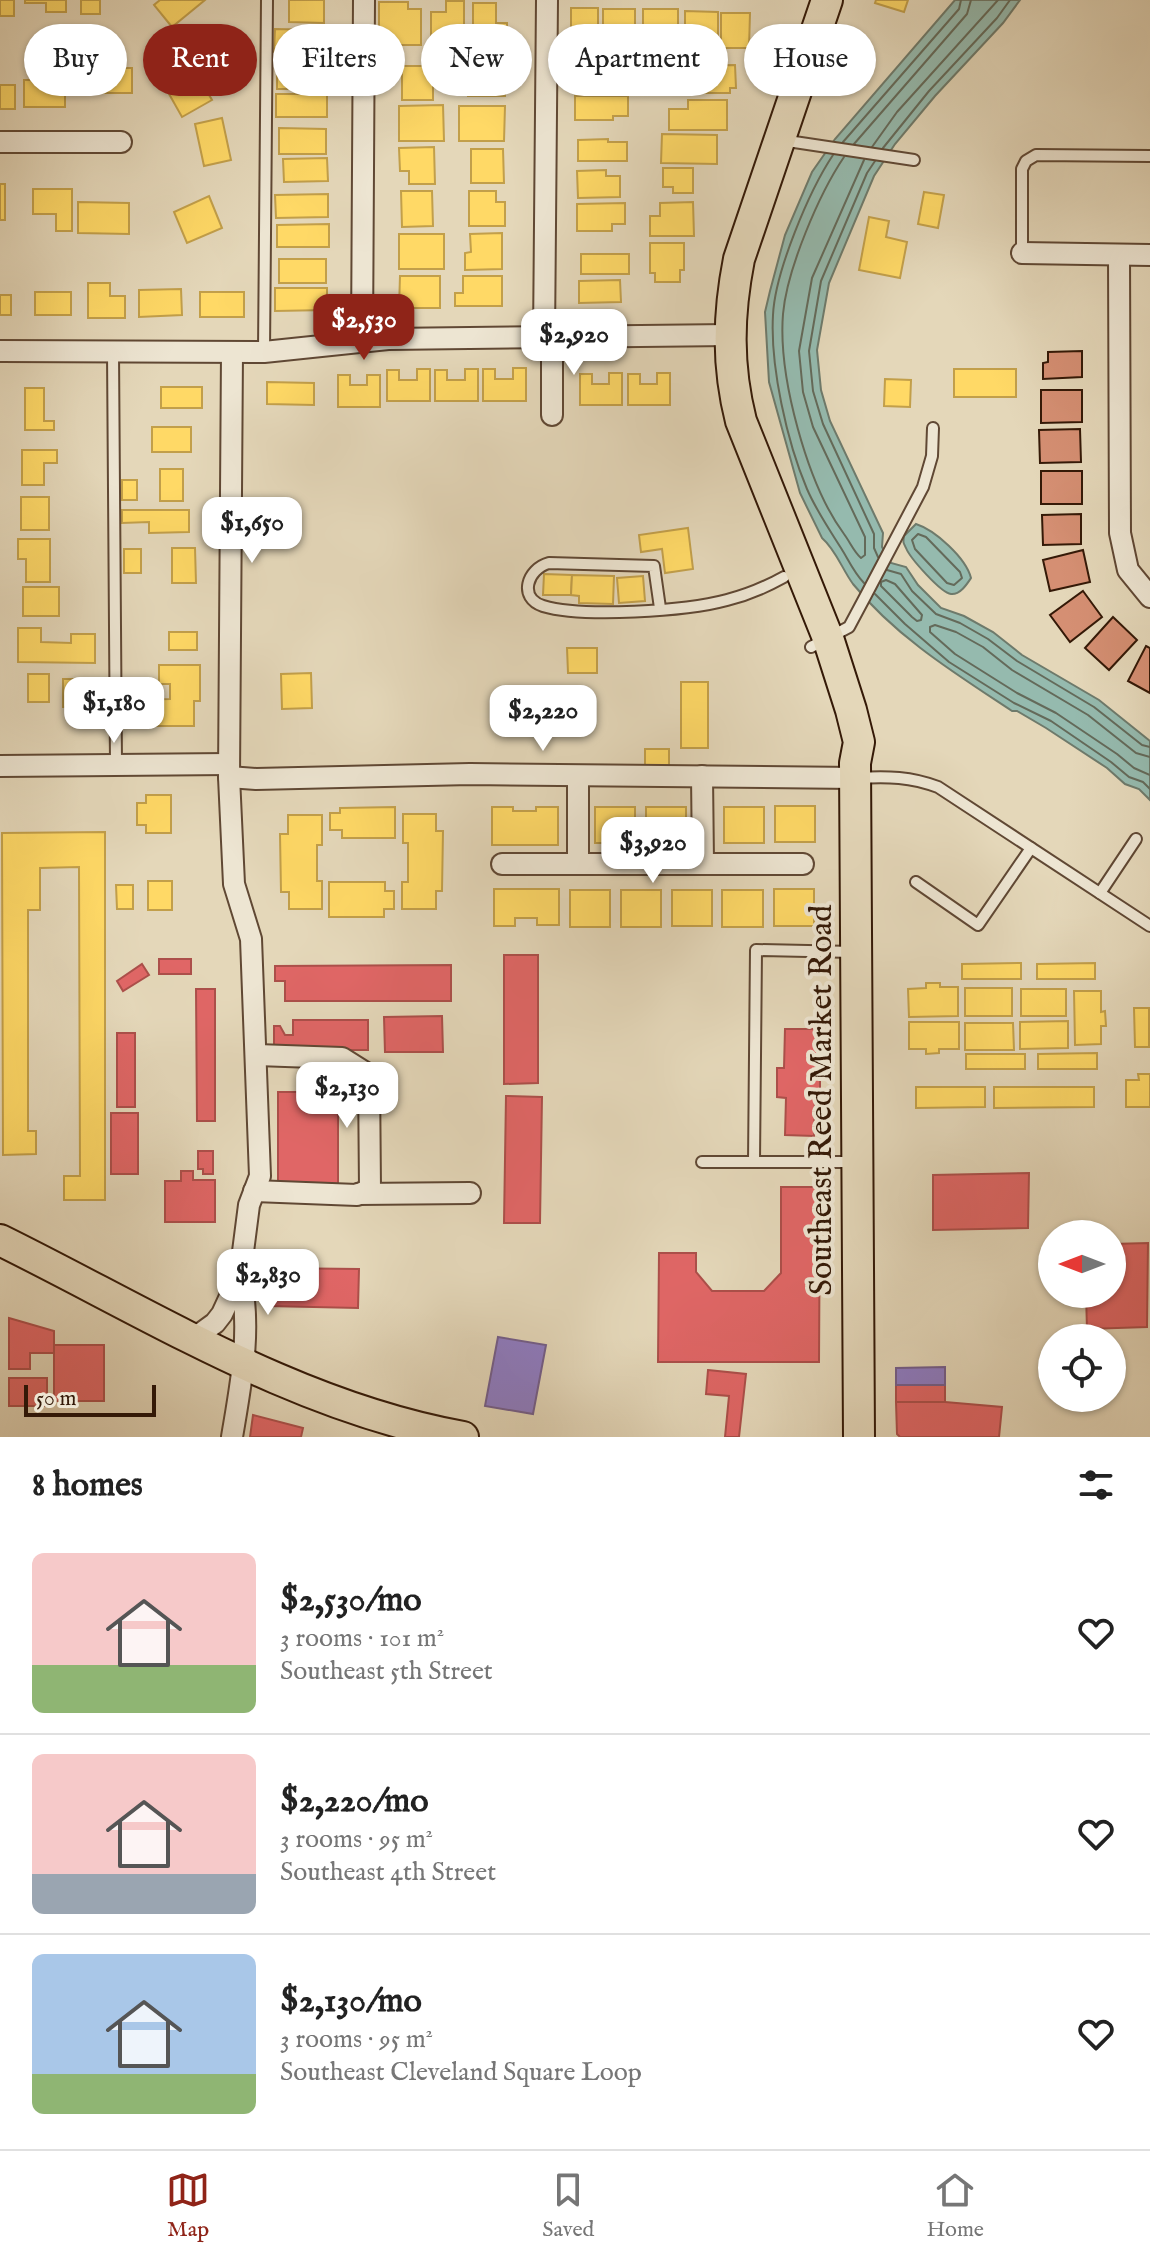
<!DOCTYPE html>
<meta charset="utf-8">
<style>
body{margin:0;font-family:"IM FELL English",serif;background:#f6f6f6;color:#222;height:100vh;display:flex;flex-direction:column;font-size:30px;white-space:nowrap}
*{box-sizing:border-box;margin:0}
p{font-size:26px;color:#767676}
.icon{flex:none;width:44px;height:44px;fill:none;stroke:currentColor;stroke-width:2;stroke-linecap:round;stroke-linejoin:round}
.map{position:relative;height:1437px;overflow:hidden}
.details{display:flex;flex-direction:column;background:#fff;flex:1}
.details>*{flex:none}
.top-card{position:absolute;left:24px;top:24px;width:1102px;height:72px;display:flex;gap:16px}
.needle{width:52px;rotate:270deg}
.fabs{position:absolute;left:1038px;top:1220px;display:grid;gap:16px}
.fabs a{display:grid;place-items:center;width:88px;height:88px;border-radius:50%;background:#fff;box-shadow:0 2px 6px #0004;font-size:40px}
.scale{position:absolute;left:24px;bottom:20px;width:132px;box-sizing:border-box;padding-left:8px;border:4px solid #341907;border-top:0;font-size:22px;line-height:28px;white-space:nowrap;color:#341907;-webkit-text-stroke:6px #ede5d2;paint-order:stroke}
.price{position:absolute;translate:-50% -68px;padding:0 18px;border-radius:16px;background:#fff;color:#222;font-size:26px;line-height:52px;filter:drop-shadow(0 2px 4px #0008)}
.price::after{content:'';position:absolute;left:50%;top:48px;width:24px;height:18px;margin-left:-12px;background:inherit;clip-path:polygon(0 0,100% 0,50% 100%)}
.price.active{background:#8f2418;color:#fff}
ul{padding:0;list-style:none}
li{display:flex;align-items:center;gap:24px;height:200px;padding:0 32px}
li+li{border-top:2px solid #e0e0e0}
li span{display:grid;place-items:center;flex:none;width:224px;height:160px;border-radius:12px;color:#555}
li>.icon{margin-inline-start:auto}
span .icon{width:96px;height:96px;fill:#fffc;stroke-width:1}
li b{font-size:34px}
h2{display:flex;justify-content:space-between;align-items:center;height:96px;padding:0 32px;font-size:34px}
.pill{padding:0 28px;border-radius:36px;background:#fff;box-shadow:0 2px 6px #0004;font-size:28px;line-height:72px}
.pill.active{background:#8f2418;color:#fff}
.tabs{display:flex;justify-content:space-around;align-items:center;height:112px;border-top:2px solid #e0e0e0;background:#fff;font-size:22px;color:#767676}
.tabs a{display:grid;justify-items:center;gap:4px}
.tabs .active{color:#8f2418}
.map>svg:first-child{display:block}
</style>
<div class="map">
<svg width="1150" height="1437" viewBox="0 0 1150 1437">
<rect width="100%" height="100%" fill="#e4d7b9"/>
<filter id="stains"><feTurbulence type="fractalNoise" baseFrequency=".0025" numOctaves="4"/><feColorMatrix values="0 0 0 0 .2 0 0 0 0 .09 0 0 0 0 .02 0 0 0 .5 -.17"/></filter>
<radialGradient id="worn" r=".72"><stop offset=".6" stop-color="#630" stop-opacity="0"/><stop offset="1" stop-color="#630" stop-opacity=".3"/></radialGradient>
<!-- water -->
<g fill="#95baae" stroke="#6e7a6b" stroke-width="2">
<path d="M955 0H1020L1003 23 935 96 895 144 874 176 829 283 817 350 821 390 830 421 883 533 882 547 891 563 906 567 918 585 941 608 964 616 993 632 1022 655 1099 700 1150 741V800L1139 789 1125 784 1107 768 1046 728 1017 711H1012C956 674 896 637 853 584 842 569 836 550 822 538L800 493 769 382 765 312 770 291 785 235 812 172 835 139Z"/>
<path d="M916 524C935 530 966 558 971 578 967 584 960 595 951 594 941 593 910 558 906 548 903 542 903 543 904 536Z"/>
</g>
<!-- homes -->
<g fill="#ffd966" stroke="#c29f4a" stroke-width="2">
<rect x="0" y="0" width="14" height="16"/>
<polygon points="25,0 66,0 66,12 46,12 46,3 25,3"/>
<rect x="81" y="0" width="19" height="14"/>
<polygon points="160,0 205,0 172,27 154,5"/>
<polygon points="289,0 324,0 324,23 289,22"/>
<polygon points="876,0 908,0 904,12 875,3"/>
<polygon points="446,1 464,1 464,46 431,46 431,12 446,12"/>
<polygon points="379,2 408,2 408,9 421,9 421,45 379,45"/>
<polygon points="473,3 496,3 496,23 507,23 507,50 473,49"/>
<rect x="571" y="8" width="27" height="35"/>
<rect x="603" y="9" width="32" height="38"/>
<rect x="643" y="9" width="35" height="38"/>
<polygon points="685,11 718,12 718,51 685,50"/>
<polygon points="721,13 750,13 749,48 721,48"/>
<polygon points="275,29 321,30 320,53 274,52"/>
<polygon points="468,60 494,60 494,73 504,73 505,96 468,96"/>
<polygon points="576,61 643,61 643,89 576,88"/>
<polygon points="735,65 736,88 730,88 730,93 696,93 696,85 678,85 677,66"/>
<rect x="277" y="66" width="52" height="23"/>
<rect x="402" y="66" width="31" height="34"/>
<rect x="86" y="68" width="46" height="25"/>
<polygon points="193,68 212,100 182,117 164,85"/>
<rect x="24" y="80" width="41" height="27"/>
<rect x="0" y="85" width="15" height="24"/>
<rect x="276" y="94" width="51" height="23"/>
<polygon points="575,96 628,96 628,116 613,116 613,120 575,120"/>
<polygon points="688,100 727,100 727,130 669,130 669,109 688,109"/>
<polygon points="443,105 444,141 399,141 399,106"/>
<polygon points="459,106 505,106 504,141 459,141"/>
<polygon points="222,118 231,160 204,166 195,124"/>
<polygon points="279,128 326,129 326,154 279,154"/>
<polygon points="662,134 717,135 717,164 661,163"/>
<polygon points="608,139 608,142 627,142 627,161 578,161 578,140"/>
<polygon points="434,147 435,184 409,184 409,171 400,171 399,148"/>
<polygon points="471,149 503,149 504,183 471,183"/>
<polygon points="327,158 328,181 284,182 283,159"/>
<polygon points="663,168 693,168 693,193 673,193 673,187 663,187"/>
<polygon points="606,170 606,176 620,176 620,197 578,198 577,171"/>
<rect x="0" y="184" width="5" height="36"/>
<polygon points="33,189 72,189 72,231 56,231 56,214 33,214"/>
<polygon points="401,191 432,191 433,226 402,227"/>
<polygon points="469,191 496,191 496,202 505,202 505,226 469,226"/>
<polygon points="924,192 944,195 938,228 918,224"/>
<polygon points="328,194 328,217 276,218 275,195"/>
<polygon points="209,196 222,228 187,243 174,212"/>
<polygon points="78,202 129,203 129,234 78,233"/>
<polygon points="693,202 694,236 650,236 650,216 660,216 660,203"/>
<polygon points="625,203 625,224 612,224 612,231 577,231 577,204"/>
<polygon points="869,217 889,221 886,237 907,242 900,278 859,270"/>
<polygon points="329,224 329,247 277,247 277,225"/>
<polygon points="502,233 502,269 465,270 465,253 471,252 470,234"/>
<rect x="399" y="234" width="45" height="35"/>
<polygon points="650,243 684,243 684,270 680,270 680,282 655,282 655,273 650,273"/>
<rect x="581" y="254" width="48" height="20"/>
<rect x="279" y="259" width="47" height="24"/>
<polygon points="400,276 440,276 440,308 399,308"/>
<polygon points="463,276 502,276 502,306 455,306 455,293 463,293"/>
<polygon points="620,280 621,302 579,303 579,281"/>
<polygon points="88,283 110,283 110,296 125,296 125,318 88,318"/>
<polygon points="275,288 327,288 327,310 275,311"/>
<polygon points="181,289 182,315 139,317 139,290"/>
<rect x="35" y="292" width="36" height="23"/>
<rect x="200" y="292" width="44" height="25"/>
<rect x="0" y="295" width="11" height="20"/>
<polygon points="513,368 526,368 526,401 483,401 483,369 495,369 495,379 513,379"/>
<polygon points="417,369 430,369 430,401 387,401 387,370 399,370 399,380 417,380"/>
<polygon points="465,369 478,369 478,401 435,401 435,370 447,370 447,380 465,380"/>
<rect x="954" y="369" width="62" height="28"/>
<polygon points="609,373 622,373 622,405 580,405 580,374 592,374 592,384 609,384"/>
<polygon points="657,373 670,373 670,405 628,405 628,374 640,374 640,384 657,384"/>
<polygon points="338,375 350,375 350,385 367,385 367,375 380,375 380,407 338,407"/>
<polygon points="885,379 911,380 910,407 884,406"/>
<polygon points="267,382 314,383 314,405 267,404"/>
<rect x="161" y="387" width="41" height="21"/>
<polygon points="25,388 44,388 44,421 54,421 54,430 25,430"/>
<rect x="152" y="427" width="39" height="25"/>
<polygon points="22,450 57,450 57,463 44,463 44,485 22,485"/>
<rect x="160" y="469" width="23" height="32"/>
<rect x="122" y="480" width="15" height="20"/>
<rect x="21" y="497" width="28" height="33"/>
<polygon points="122,510 189,510 189,532 149,533 149,522 122,523"/>
<polygon points="688,528 693,569 665,573 662,549 641,552 639,535"/>
<polygon points="18,539 50,539 50,582 26,582 26,559 18,559"/>
<polygon points="172,548 195,548 196,583 172,583"/>
<rect x="124" y="549" width="17" height="24"/>
<polygon points="544,574 572,575 571,595 543,595"/>
<polygon points="572,575 614,576 613,604 579,603 579,596 571,595"/>
<polygon points="643,576 645,601 619,603 617,578"/>
<rect x="23" y="587" width="36" height="29"/>
<polygon points="18,628 41,628 41,642 71,643 71,634 95,634 95,663 18,662"/>
<rect x="169" y="632" width="28" height="18"/>
<polygon points="567,648 597,648 597,673 568,673"/>
<polygon points="159,665 200,665 200,701 194,701 194,726 129,726 129,700 170,699 170,684 159,684"/>
<polygon points="311,673 312,708 282,709 281,674"/>
<rect x="28" y="674" width="21" height="28"/>
<rect x="63" y="679" width="31" height="28"/>
<rect x="681" y="682" width="27" height="66"/>
<rect x="645" y="749" width="24" height="20"/>
<polygon points="146,795 171,795 171,833 146,833 146,825 137,825 137,803 146,803"/>
<rect x="775" y="806" width="40" height="36"/>
<polygon points="395,807 395,838 342,838 342,830 330,830 330,813 340,813 340,808"/>
<polygon points="492,807 513,807 513,811 536,811 536,807 558,807 558,845 492,845"/>
<rect x="595" y="807" width="40" height="36"/>
<rect x="646" y="807" width="40" height="37"/>
<rect x="724" y="807" width="40" height="36"/>
<polygon points="403,814 436,814 436,831 443,831 442,891 436,891 436,909 402,909 402,882 408,882 408,843 403,843"/>
<polygon points="288,815 322,815 322,845 317,845 317,881 322,881 322,909 289,909 289,892 281,892 280,834 288,834"/>
<polygon points="105,832 105,1200 64,1200 64,1176 80,1176 79,867 40,868 40,910 28,910 28,1131 36,1131 36,1154 3,1155 2,833"/>
<rect x="148" y="881" width="24" height="29"/>
<polygon points="329,882 385,882 385,891 394,891 394,909 384,909 384,917 329,917"/>
<polygon points="116,885 133,885 133,909 117,909"/>
<polygon points="494,889 559,889 559,925 537,925 537,918 515,918 515,926 494,926"/>
<rect x="774" y="889" width="40" height="37"/>
<rect x="570" y="890" width="40" height="37"/>
<rect x="621" y="890" width="40" height="37"/>
<rect x="672" y="890" width="40" height="36"/>
<rect x="722" y="890" width="41" height="37"/>
<polygon points="1021,963 1021,979 962,979 962,964"/>
<polygon points="1095,963 1095,979 1037,979 1037,964"/>
<polygon points="926,983 940,983 940,987 958,987 958,1016 909,1017 908,989 926,988"/>
<rect x="965" y="988" width="47" height="28"/>
<rect x="1021" y="989" width="45" height="27"/>
<polygon points="1074,991 1101,991 1101,1012 1105,1011 1106,1026 1101,1026 1101,1044 1075,1045"/>
<polygon points="1134,1008 1149,1008 1149,1047 1135,1047"/>
<polygon points="1068,1021 1068,1048 1020,1049 1020,1022"/>
<polygon points="909,1022 959,1022 959,1049 939,1049 939,1053 926,1054 926,1049 909,1049"/>
<polygon points="965,1023 1013,1023 1014,1050 965,1050"/>
<polygon points="1097,1053 1097,1069 1038,1069 1038,1054"/>
<rect x="966" y="1054" width="59" height="15"/>
<polygon points="1138,1074 1150,1074 1150,1107 1126,1107 1126,1080 1139,1080"/>
<polygon points="916,1087 985,1087 985,1107 916,1108"/>
<polygon points="994,1087 1094,1087 1094,1107 994,1108"/>
</g>
<!-- shops -->
<g fill="#e06666" stroke="#ac4f4a" stroke-width="2">
<polygon points="504,955 538,955 538,1083 504,1084"/>
<rect x="159" y="959" width="32" height="15"/>
<polygon points="142,964 149,975 123,991 117,981"/>
<polygon points="451,965 451,1001 285,1001 285,981 275,981 275,966"/>
<polygon points="196,989 215,989 215,1121 197,1121"/>
<polygon points="442,1016 443,1052 385,1052 384,1017"/>
<polygon points="293,1020 368,1020 368,1050 274,1050 274,1026 280,1026 285,1035 293,1035"/>
<polygon points="785,1029 818,1029 817,1073 820,1074 820,1095 815,1095 814,1136 785,1135 786,1098 777,1097 777,1068 784,1068"/>
<rect x="117" y="1033" width="18" height="74"/>
<rect x="278" y="1092" width="60" height="94"/>
<polygon points="506,1096 542,1097 540,1223 504,1223"/>
<rect x="111" y="1113" width="27" height="61"/>
<polygon points="198,1151 213,1151 213,1174 203,1174 203,1169 198,1169"/>
<polygon points="181,1171 193,1171 193,1180 215,1180 215,1222 165,1222 165,1181 181,1181"/>
<polygon points="1029,1173 1028,1228 933,1230 933,1175"/>
<polygon points="781,1187 820,1187 819,1362 658,1362 659,1253 696,1253 696,1272 712,1291 764,1291 781,1273"/>
<polygon points="1148,1243 1147,1327 1087,1329 1086,1294 1112,1294 1112,1244"/>
<polygon points="269,1268 359,1269 358,1308 268,1306"/>
<polygon points="9,1318 54,1331 54,1353 30,1353 30,1369 9,1369"/>
<rect x="54" y="1345" width="50" height="56"/>
<polygon points="708,1370 746,1374 739,1437 725,1437 729,1396 706,1394"/>
<rect x="9" y="1378" width="38" height="28"/>
<rect x="896" y="1385" width="49" height="17"/>
<polygon points="896,1402 945,1402 1002,1407 999,1437 900,1437 897,1434"/>
<polygon points="253,1415 303,1428 301,1437 250,1437"/>
</g>
<!-- offices -->
<g fill="#8e7cc3" stroke="#735e8b" stroke-width="2">
<polygon points="498,1337 546,1345 533,1414 485,1406"/>
<polygon points="945,1367 945,1385 896,1385 896,1368"/>
</g>
<g fill="none" stroke-linecap="round" stroke-linejoin="round">
<!-- shore -->
<g stroke="#646a5a" stroke-width="2">
<polyline points="843,142 959,9 961,0"/>
<polyline points="854,144 967,14 971,0"/>
<polyline points="872,147 897,112 998,0"/>
<polyline points="883,148 929,91 997,18 1010,0"/>
<path d="M833 155C809 191 775 272 773 315 770 366 787 442 807 489 816 510 829 529 841 548 848 559 854 573 864 583"/>
<path d="M844 157C819 194 787 269 783 314 778 376 807 484 844 534 850 542 854 552 861 558L865 555V537L813 427 803 392 799 351 812 278 864 160"/>
<polyline points="875,161 867,173 821,281 809,351 813,391 823,424 874,534 874,548 878,557"/>
<polygon points="918,534 926,537 960,572 962,578 954,585 947,583 915,549 912,540"/>
<polyline points="887,570 901,574 912,591 936,614 960,623 988,639 1017,661 1094,707 1142,745 1150,747"/>
<polygon points="886,580 895,584 922,615 921,620 917,621 912,617 881,586 881,582"/>
<polyline points="875,594 905,624 949,662 1014,703 1051,721 1111,762 1129,777 1143,782 1150,789"/>
<polyline points="1150,757 1136,753 1088,715 1012,670 983,647 956,632 935,625 930,627 930,632 955,654 1017,693 1056,713 1117,754 1134,768 1150,775"/>
</g>
</g>
<!-- building -->
<g fill="#d58f73" stroke="#341907" stroke-width="2">
<polygon points="1082,351 1082,377 1043,379 1043,363 1048,362 1048,352"/>
<polygon points="1041,390 1082,390 1082,422 1041,423"/>
<polygon points="1080,429 1081,462 1040,463 1039,430"/>
<rect x="1041" y="471" width="41" height="33"/>
<polygon points="1081,514 1081,544 1043,545 1042,515"/>
<polygon points="1083,550 1090,582 1050,591 1043,560"/>
<polygon points="1083,591 1102,617 1070,642 1050,615"/>
<polygon points="1113,617 1137,640 1109,670 1085,648"/>
<polygon points="1146,646 1150,648 1150,693 1128,681"/>
</g>
<g fill="none" stroke-linecap="round" stroke-linejoin="round">
<defs>
<g id="service">
<polyline points="781,140 914,160"/>
<polyline points="1022,253 1022,169 1026,161 1036,155 1150,156"/>
<polyline points="113,352 116,765"/>
<polyline points="264,352 267,0"/>
<path d="M660 608 654 566 549 563C527 569 518 598 543 606 583 618 686 611 727 600 747 595 766 587 784 577"/>
<polyline points="811,647 849,627 865,597 923,487 932,456 933,428"/>
<path d="M858 778C888 776 911 777 938 787L1150 926"/>
<polyline points="916,882 978,925 1031,848"/>
<polyline points="1100,893 1136,839"/>
<polyline points="702,1162 856,1162"/>
<polyline points="754,1162 756,950 854,952"/>
</g>
<g id="minor">
<polyline points="0,142 121,142"/>
<polyline points="1022,253 1150,255"/>
<polyline points="1119,255 1120,533 1128,570 1150,597"/>
<polyline points="544,338 547,0"/>
<polyline points="552,338 552,415"/>
<polyline points="362,340 364,0"/>
<polyline points="0,351 264,352 388,339 729,335"/>
<polyline points="0,766 229,764"/>
<polyline points="578,776 578,862"/>
<polyline points="702,776 703,863"/>
<polyline points="229,777 256,779 470,774 856,778"/>
<polyline points="502,864 803,864"/>
<polyline points="254,1191 357,1195 370,1189 369,1075 342,1058 257,1055"/>
<polyline points="358,1194 470,1193"/>
<polyline points="193,1339 215,1323 222,1314 240,1275 249,1205 260,1176 251,939 234,884 229,777 232,352"/>
<path d="M232 1437C241 1383 252 1329 240 1275"/>
</g>
<g id="primary">
<path d="M827 0 739 259C728 315 727 366 741 421L828 638 851 710 859 742 855 763 859 1437"/>
<path d="M0 1240C150 1314 296 1407 463 1437"/>
</g>
</defs>
<!-- service casing -->
<use href="#service" stroke="#604834" stroke-width="14"/>
<!-- minor casing -->
<use href="#minor" stroke="#604834" stroke-width="24"/>
<!-- primary casing -->
<use href="#primary" stroke="#341907" stroke-width="34"/>
<!-- service -->
<use href="#service" stroke="#ede5d2" stroke-width="10"/>
<!-- minor -->
<use href="#minor" stroke="#ede5d2" stroke-width="20"/>
<!-- primary -->
<use href="#primary" stroke="#e4d7b9" stroke-width="30"/>
</g>
<g text-anchor="middle" dominant-baseline="central" stroke-width="8" stroke-linejoin="round" paint-order="stroke">
<!-- street labels -->
<g font-size="32" fill="#341907" stroke="#ede5d2">
<text transform="translate(822 1100) rotate(-90)">Southeast Reed Market Road</text>
</g>
</g>
<rect width="100%" height="100%" filter="url(#stains)"/>
<rect width="100%" height="100%" fill="url(#worn)"/>
</svg>
<div class="fabs">
<a><svg class="needle" viewBox="-14 -14 28 28"><path d="M0-13l5 13h-10z" fill="#e53935"/><path d="M0 13l5-13h-10z" fill="#767676"/></svg></a>
<a><svg class="icon" aria-label="locate" viewBox="0 0 24 24"><circle cx="12" cy="12" r="6"/><path d="M12 2v4M12 18v4M2 12h4M18 12h4"/></svg></a>
</div>
<div class="scale">50 m</div>
<b class="price active" style="left:364px;top:362px">$2,530</b>
<b class="price" style="left:574px;top:377px">$2,920</b>
<b class="price" style="left:252px;top:565px">$1,650</b>
<b class="price" style="left:114px;top:745px">$1,180</b>
<b class="price" style="left:543px;top:753px">$2,220</b>
<b class="price" style="left:653px;top:885px">$3,920</b>
<b class="price" style="left:347px;top:1130px">$2,130</b>
<b class="price" style="left:268px;top:1317px">$2,830</b>
<div class="top-card">
<a class="pill">Buy</a>
<a class="pill active">Rent</a>
<a class="pill">Filters</a>
<a class="pill">New</a>
<a class="pill">Apartment</a>
<a class="pill">House</a>
</div>
</div>
<section class="details">
<h2>8 homes<svg class="icon" aria-label="filters" viewBox="0 0 24 24"><path d="M4 7h16M4 17h16"/><circle cx="9" cy="7" r="2"/><circle cx="15" cy="17" r="2"/></svg></h2>
<ul>
<li><span style="background:linear-gradient(#f6c9c9 70%,#8fb573 0)"><svg class="icon" aria-label="home" viewBox="0 0 24 24"><path d="M3 11l9-7 9 7M6 9v11h12V9"/></svg></span><div><b>$2,530/mo</b><p>3 rooms · 101 m²</p><p>Southeast 5th Street</p></div><svg class="icon" aria-label="heart" viewBox="0 0 24 24"><path d="M12 20l-8-8c-3-5 5-10 8-4 3-6 11-1 8 4z"/></svg></li>
<li><span style="background:linear-gradient(#f6c9c9 75%,#9aa5b1 0)"><svg class="icon" aria-label="home" viewBox="0 0 24 24"><path d="M3 11l9-7 9 7M6 9v11h12V9"/></svg></span><div><b>$2,220/mo</b><p>3 rooms · 95 m²</p><p>Southeast 4th Street</p></div><svg class="icon" aria-label="heart" viewBox="0 0 24 24"><path d="M12 20l-8-8c-3-5 5-10 8-4 3-6 11-1 8 4z"/></svg></li>
<li><span style="background:linear-gradient(#a9c7e8 75%,#8fb573 0)"><svg class="icon" aria-label="home" viewBox="0 0 24 24"><path d="M3 11l9-7 9 7M6 9v11h12V9"/></svg></span><div><b>$2,130/mo</b><p>3 rooms · 95 m²</p><p>Southeast Cleveland Square Loop</p></div><svg class="icon" aria-label="heart" viewBox="0 0 24 24"><path d="M12 20l-8-8c-3-5 5-10 8-4 3-6 11-1 8 4z"/></svg></li>
</ul>
</section>
<nav class="tabs">
<a class="active"><svg class="icon" aria-label="map" viewBox="0 0 24 24"><path d="M3 6l6-2 6 2 6-2v14l-6 2-6-2-6 2zM9 4v14M15 6v14"/></svg>Map</a>
<a><svg class="icon" aria-label="saved" viewBox="0 0 24 24"><path d="M7 4h10v16l-5-4-5 4z"/></svg>Saved</a>
<a><svg class="icon" aria-label="home" viewBox="0 0 24 24"><path d="M3 11l9-7 9 7M6 9v11h12V9"/></svg>Home</a>
</nav>
